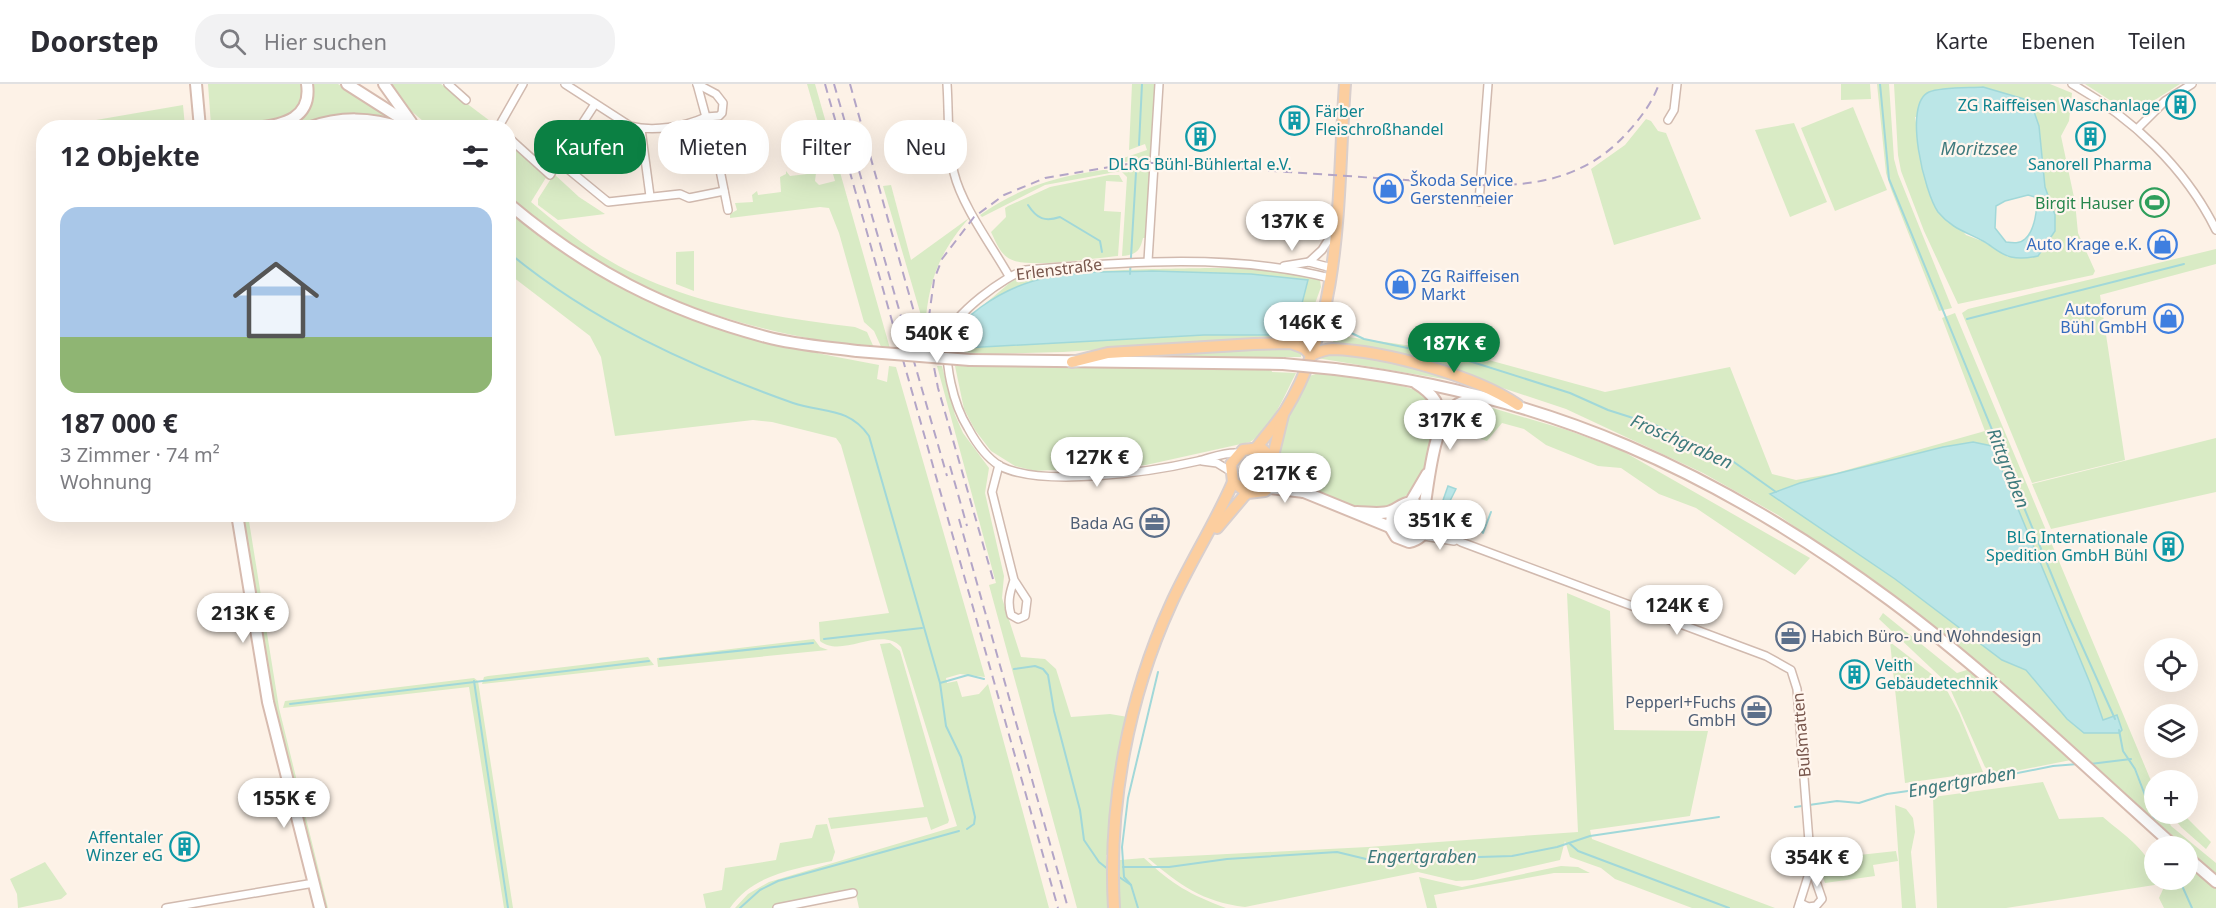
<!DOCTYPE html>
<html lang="de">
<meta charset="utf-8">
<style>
body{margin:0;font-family:"Noto Sans",sans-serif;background:#f2f2f3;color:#2b2b33;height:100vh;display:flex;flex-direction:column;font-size:22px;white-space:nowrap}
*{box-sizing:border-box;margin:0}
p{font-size:20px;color:#7c7c81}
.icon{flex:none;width:33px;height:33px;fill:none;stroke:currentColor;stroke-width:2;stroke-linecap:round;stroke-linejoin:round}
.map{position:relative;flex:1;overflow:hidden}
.side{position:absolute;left:36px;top:36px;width:480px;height:402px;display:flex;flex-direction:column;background:#fff;border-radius:24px;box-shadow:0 6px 24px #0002}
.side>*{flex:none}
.top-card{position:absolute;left:534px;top:36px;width:570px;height:54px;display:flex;gap:12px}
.fabs{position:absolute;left:2144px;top:554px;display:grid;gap:12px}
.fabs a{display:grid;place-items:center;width:54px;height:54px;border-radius:50%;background:#fff;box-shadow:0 6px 24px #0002;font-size:30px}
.price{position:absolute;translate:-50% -51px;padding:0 14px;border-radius:21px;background:#fff;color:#222;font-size:20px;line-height:39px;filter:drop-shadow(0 2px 3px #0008)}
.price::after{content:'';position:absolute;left:50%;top:36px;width:18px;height:14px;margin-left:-9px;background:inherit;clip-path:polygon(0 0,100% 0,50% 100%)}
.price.selected{background:#0b8043;color:#fff}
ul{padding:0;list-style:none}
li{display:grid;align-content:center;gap:12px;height:318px;padding:0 24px}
li span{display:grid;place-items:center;height:186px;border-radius:18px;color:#555}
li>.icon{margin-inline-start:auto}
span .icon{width:108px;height:108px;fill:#fffc;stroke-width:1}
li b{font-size:26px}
h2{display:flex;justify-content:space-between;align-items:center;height:72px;padding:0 24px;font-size:26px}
.chip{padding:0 21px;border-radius:24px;background:#fff;box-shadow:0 6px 24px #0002;font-size:21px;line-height:54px}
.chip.selected{background:#0b8043;color:#fff}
header{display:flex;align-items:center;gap:36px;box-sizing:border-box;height:84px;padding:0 30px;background:#fff;border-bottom:2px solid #e1e1e2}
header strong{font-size:28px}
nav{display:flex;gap:33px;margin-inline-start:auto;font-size:21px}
.search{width:420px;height:54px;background:#f2f2f3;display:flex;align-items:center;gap:15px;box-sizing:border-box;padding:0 21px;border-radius:24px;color:#7c7c81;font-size:22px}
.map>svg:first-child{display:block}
</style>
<header>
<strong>Doorstep</strong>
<div class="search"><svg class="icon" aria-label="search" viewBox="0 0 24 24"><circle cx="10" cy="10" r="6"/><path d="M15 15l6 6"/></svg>Hier suchen</div>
<nav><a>Karte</a><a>Ebenen</a><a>Teilen</a></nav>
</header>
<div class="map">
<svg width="2216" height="824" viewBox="0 0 2216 824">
<rect width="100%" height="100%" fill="#fdf2e7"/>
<!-- green -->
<g fill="#d9ebc5" fill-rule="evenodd">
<path d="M208 0H302C303 5 304 14 303 19 295 42 238 43 218 43L211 41Z"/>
<polygon points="310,0 338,0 399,37 353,30 295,42"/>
<polygon points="388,0 441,0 494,40 494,43 430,43 403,20"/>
<polygon points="807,0 815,0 891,268 883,267 874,247 864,238 839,149 829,124 820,123 730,134 730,130 737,126 735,119 753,118 752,111 757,107 758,111 781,108 780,93 786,90 786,87 790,92 816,89 815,97 819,101 835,97"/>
<polygon points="1132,0 1156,0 1151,76 1109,79 1147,66 1145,60 1129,66"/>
<polygon points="1841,0 1870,0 1871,15 1841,16"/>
<polygon points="1877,0 1889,0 1894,75 1898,90 1952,224 1939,227 1891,105 1886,89"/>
<path d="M1894 0H2050L2072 9 2069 37 2061 52 2075 118 2078 149 2095 187 2093 191 1958 220 1924 147 1901 87 1898 71ZM1915 33 2039 42 2045 103 2055 131 2008 173 1982 157 1966 151 1929 109Z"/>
<polygon points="2085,0 2180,0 2136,28 2122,24"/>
<polygon points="183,21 185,43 68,44 67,41"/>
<polygon points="1853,23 1887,106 1835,127 1801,44"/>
<polygon points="1646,35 1651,37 1658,47 1666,49 1701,135 1614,161 1591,85 1625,61"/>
<polygon points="1794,39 1827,118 1790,133 1755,46"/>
<path d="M508 57 547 92 531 118C553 137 576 155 600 171 675 218 769 233 855 243L867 248 875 266C725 243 627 212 509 113Z"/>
<path d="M1103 86 1151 87 1146 154H1143C1140 167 1136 171 1122 172L1127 93 1121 87 1045 101 982 133 980 131C1018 104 1057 92 1103 86Z"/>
<polygon points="554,90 579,113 605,130 558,136 538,121 538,115"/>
<path d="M1109 91H1119L1123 98 1106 97 1104 127 1121 128 1118 172C1095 174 1028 185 1010 175 1000 170 996 158 991 148L1006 133 1005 124 1008 122 1050 103Z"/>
<path d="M891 101 911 176 969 134C938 170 928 199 925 245L883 102Z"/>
<path d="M508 125C549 158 590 189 638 212 712 249 799 266 879 281L877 295 887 298 889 282 896 283 985 593 960 590 946 594 947 599 957 597 962 613 979 610 988 600 1049 824H859L855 806 786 818 772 824H735L748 810 769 798 957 742 901 563C881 541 842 575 820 557L819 538 889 529 841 361 836 354 772 338 753 336 615 352 601 273 590 252 509 190Z"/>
<polygon points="2216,165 2216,180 2100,211 2125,376 2032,399 1962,229 1968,225"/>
<polygon points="694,167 694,207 676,200 676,168"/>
<path d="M1151 185C1183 185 1299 179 1320 196L1321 203 1308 239 1294 253 1063 268 986 270 951 267 959 242 1020 190Z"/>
<polygon points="1955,229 2154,704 2154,729 2165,729 2171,742 2216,779 2216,790 1962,565 1899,516 1778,431 1703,389 1566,325 1424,278 1333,259 1334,251 1463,269 1605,308 1730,283 1772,390 1796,396 1836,389 1985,347 1942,234"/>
<polygon points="1289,261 1301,267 1301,273 1106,273"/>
<polygon points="1329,267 1404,280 1468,299 1317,274 1318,269"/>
<polygon points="937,282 942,282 955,331 963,349 989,384 985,409 1004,492 1002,514 1021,573 1045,575 1056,585 1071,633 1110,630 1128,633 1109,770 1106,771 1109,824 1077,824 989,501 996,499"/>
<path d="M955 282 1271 285 1272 288 1296 289C1284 312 1272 344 1250 358L1146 381 1035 387 1015 382 991 367 975 346 964 325Z"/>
<path d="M1319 289C1337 290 1418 301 1428 312 1442 328 1427 388 1415 403 1410 410 1397 418 1389 422 1361 434 1307 403 1284 387 1268 355 1296 321 1309 292Z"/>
<path d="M1479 320 1567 346 1619 365 1810 474 1795 491 1696 424 1659 410 1621 384 1598 382 1546 361 1524 345 1502 339 1487 357 1447 345C1452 328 1461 321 1479 320Z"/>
<polygon points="2216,354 2216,408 2051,445 2032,400"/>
<circle cx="1254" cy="387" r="14"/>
<polygon points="243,431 248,431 279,624 328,824 325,824 281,658 261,552"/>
<path d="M1567 509 1610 527 1614 646 1708 647 1690 732 1590 746 1592 755 1775 824H1692L1615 795 1601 784 1570 773 1565 757 1560 776 1473 796 1456 797 1418 788 1245 823C1203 818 1179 801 1148 774L1368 763 1578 748Z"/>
<polygon points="1883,529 1957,589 1970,585 2071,676 1995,691 1985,683 1948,600 1879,535"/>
<polygon points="814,555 820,563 828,566 658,583 657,574"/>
<polygon points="1890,558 1943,599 1959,629 1983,688 1905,699"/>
<polygon points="890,559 900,567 949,736 948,739 931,746 927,733 831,745 828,734 924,723 880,560"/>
<polygon points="648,573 654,581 482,600 484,593 488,592"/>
<polygon points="474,594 478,597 513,824 504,824 469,603 283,624 285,617"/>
<path d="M2043 698 2059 735 2103 733C2121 749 2154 769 2154 795H2159L2161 800 2006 824H1937L1933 713Z"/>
<polygon points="1895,721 1906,725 1913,734 1915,748 1911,768 1916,824 1902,824"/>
<polygon points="2170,729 2182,729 2211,758 2206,765 2181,743"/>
<path d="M827 740 835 768 832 777C795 785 753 790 730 824H706L703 810 722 806 725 784 776 776 780 759 812 754 816 741Z"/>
<polygon points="1896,767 1898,777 1873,781 1875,792 1825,799 1817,777 1822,777 1824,784 1850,780 1850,772"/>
<path d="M1144 774C1173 801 1189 810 1226 824H1118L1120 776Z"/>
<polygon points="45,778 67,810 61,815 18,824 17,810 10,795"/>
<polygon points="2187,780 2216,804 2216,824 2164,824 2159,814 2164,803 2163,795 2187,795"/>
<polygon points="1561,782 1578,783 1590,789 1554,789 1434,811 1437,824 1427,824 1419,793 1462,803"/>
</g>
<!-- water -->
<g fill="#bbe6e7" stroke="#a1d8d9" stroke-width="1.5" fill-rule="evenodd">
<path d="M1983 3 2024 15 2032 22 2039 42 2045 103 2055 131V147L2038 172C2029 174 2020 175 2011 173 2001 171 1992 162 1983 157 1966 148 1951 144 1938 128 1925 110 1902 20 1929 8 1941 3 1969 4 1983 3ZM2028 111 2035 113C2039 123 2034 148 2025 155 2020 160 2013 159 2006 158L1995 144 1996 122 2005 117Z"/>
<path d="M1152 187 1251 190 1308 196 1298 235 1270 251H1204L964 264 952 256C958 239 967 234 981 223 1036 183 1087 189 1152 187Z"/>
<polygon points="1973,358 1992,362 2090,599 2103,636 2117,631 2122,646 2119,649 2084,649 2067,635 2026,586 2002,576 1895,495 1770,410 1800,399 1943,363"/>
<polygon points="1448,402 1456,405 1449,419 1450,433 1455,434 1456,431 1465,434 1464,439 1480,445 1478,449 1448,438 1441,422"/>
</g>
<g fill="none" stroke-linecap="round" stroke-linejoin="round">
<!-- stream -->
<g stroke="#a1d8d9" stroke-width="2">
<polyline points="1880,0 1889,95 2069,533 2115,635"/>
<polyline points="1139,61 1142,0"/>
<path d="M1028 121C1037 135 1045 138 1060 133L1100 157 1102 168"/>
<path d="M508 168C591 237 692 283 793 319 823 329 849 323 869 352L940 599 968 591 984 595"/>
<polyline points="1130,190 1136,88"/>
<polyline points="1298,228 1318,234"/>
<polyline points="1967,235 2184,180"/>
<polyline points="1326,237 1364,255 1466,276 1570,309 1608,326 1655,341 1688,356 1707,368 1731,376 1776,408"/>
<polyline points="1480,445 1483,449 1491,428"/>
<polyline points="824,555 922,544"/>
<polyline points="660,575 813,559"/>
<polyline points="1014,585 1035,582 1043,585 1048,591 1054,627 1080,726 1084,756 1099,778 1109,786"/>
<polyline points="474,597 508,824"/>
<polyline points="940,599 946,642 961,673 975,733 974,740 967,745"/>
<polyline points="290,620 649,577"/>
<polyline points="2119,646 2123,667 2135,685 2156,740"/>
<polyline points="2090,680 2131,675"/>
<polyline points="1795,723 1837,717 1859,719 1887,710 1978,697 2053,682 2078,680"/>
<polyline points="1569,759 1578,767 1729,824"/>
<polyline points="1123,783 1169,783 1227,775 1337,768 1366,775 1381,776 1512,772 1557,763 1590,752 1719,733"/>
<polyline points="1116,791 1131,801"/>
<polyline points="2179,795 2192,824"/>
<polyline points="740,824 760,806 778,797 959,747"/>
<polyline points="1138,824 1131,801 1124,793 1122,763 1128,714 1158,588"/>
</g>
<defs>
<g id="street">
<polyline points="448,0 466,16"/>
<path d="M565 0 630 42C653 48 684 43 706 33"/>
<polyline points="697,0 719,81 728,126"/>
<polyline points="697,0 716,10 723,19 722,29 719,32 706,33"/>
<path d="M947 0C949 30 947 59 954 89 962 122 992 162 1009 192"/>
<path d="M2072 0C2132 34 2185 83 2216 146"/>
<polyline points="1668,36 1674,26 1677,0"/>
<polyline points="498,44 523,0"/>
<polyline points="641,45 650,112"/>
<polyline points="2137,45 2165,17 2192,0"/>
<polyline points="508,53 550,91 558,77 608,118 680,110 689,114 724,107"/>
<polyline points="558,77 595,20"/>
<polyline points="1479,118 1488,0"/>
<polyline points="1148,177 1159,0"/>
<polyline points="1309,178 1322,166 1334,147"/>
<polyline points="1284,182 1309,178 1332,184"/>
<path d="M1238 369C1223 368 1211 374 1198 377 1151 388 1042 404 1000 382 987 374 975 357 968 344 953 320 944 279 948 252 951 232 1007 190 1026 186 1126 178 1231 169 1330 194"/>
<polyline points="1202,377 1217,379 1230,387"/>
<path d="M999 381 992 408 1014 496 1027 516 1025 532 1018 535 1011 531C1007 518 1010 508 1014 496"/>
<polyline points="1429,440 1461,458 1766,572 1791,586 1797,605 1811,783 1822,815 1816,822 1808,823 1800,819"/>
<polyline points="1424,452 1454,457"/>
<polyline points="166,824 314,799"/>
<polyline points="777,824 853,809"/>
<polyline points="1798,824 1811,783"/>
</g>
<g id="secondary">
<polyline points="196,0 200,44"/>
<polyline points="347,0 416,44"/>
<polyline points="384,0 411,38"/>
<path d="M255 44C284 41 312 34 307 0"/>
<path d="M307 44C342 32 369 33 404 44"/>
<path d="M508 119C587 186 667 227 766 253 796 261 827 263 857 267"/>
<polyline points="970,276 1283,280"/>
<path d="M1335 285C1549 311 1717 388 1890 516 1990 590 2081 679 2174 762"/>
<path d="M1416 299C1435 311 1440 320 1441 342"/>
<polyline points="1277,386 1304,408"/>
<polyline points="1270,404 1304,408 1390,443"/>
<polyline points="1410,419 1427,390"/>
<path d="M1424 425C1429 398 1433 335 1458 320 1465 316 1474 315 1481 314"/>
<path d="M1357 428C1367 428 1381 431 1391 427 1400 424 1405 415 1417 420 1438 429 1428 455 1409 458L1396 453 1390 443 1393 427"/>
<polyline points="237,430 268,618 320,824"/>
<polyline points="2187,773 2216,798"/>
</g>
<g id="primary">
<polyline points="1291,259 1320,242"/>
<path d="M1311 271C1318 268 1326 265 1333 265 1385 267 1476 292 1518 321"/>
<polyline points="1072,278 1108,269 1254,260 1291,259 1304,264 1311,271"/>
<path d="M1257 363C1266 351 1277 339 1285 327 1344 231 1337 108 1345 0"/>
<polyline points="1273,372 1283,331"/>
<polyline points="1217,444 1244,412 1248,409 1265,407 1276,396 1275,377 1261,364 1243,366 1231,380 1233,398 1248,409"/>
<path d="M1114 824C1108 721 1128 614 1171 520 1190 478 1215 440 1233 398"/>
</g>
</defs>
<!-- street casing -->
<use href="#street" stroke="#d1baaf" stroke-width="10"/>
<!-- secondary casing -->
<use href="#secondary" stroke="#d7bbaf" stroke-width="14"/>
<!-- primary casing -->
<use href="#primary" stroke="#d9cfcd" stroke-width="14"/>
<!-- street -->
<use href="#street" stroke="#fff" stroke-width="7"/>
<!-- secondary -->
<use href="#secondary" stroke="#fff" stroke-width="10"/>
<!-- primary -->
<use href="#primary" stroke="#fcce9f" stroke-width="10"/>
<!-- rail -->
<g stroke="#b3a5c7" stroke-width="2" stroke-dasharray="9 6" stroke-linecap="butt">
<polyline points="825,0 1058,824"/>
<polyline points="834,0 947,392"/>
<polyline points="850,0 923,260"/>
<polyline points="950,382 967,442"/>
<polyline points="959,435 1068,824"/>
<path d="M993 495 938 304 927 247 934 196 942 175 974 133 1004 111 1045 94 1139 78 1480 101C1536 103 1587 93 1626 50 1640 35 1652 19 1659 0"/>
</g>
<defs>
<g id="secondary-bridge">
<polyline points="857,267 970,276"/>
<polyline points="1283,280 1335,285"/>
</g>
</defs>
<!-- secondary-bridge casing -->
<use href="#secondary-bridge" stroke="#d7bbaf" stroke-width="14" stroke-linecap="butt"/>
<!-- secondary-bridge -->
<use href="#secondary-bridge" stroke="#fff" stroke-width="10"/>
</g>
<!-- icons -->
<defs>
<symbol id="building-ring" viewBox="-11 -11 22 22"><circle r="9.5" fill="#fff6ee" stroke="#0f9aa8" stroke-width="1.5"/><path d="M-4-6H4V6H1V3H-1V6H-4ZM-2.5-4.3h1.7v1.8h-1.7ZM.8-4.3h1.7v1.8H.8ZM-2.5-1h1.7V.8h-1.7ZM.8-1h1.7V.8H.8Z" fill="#0f9aa8"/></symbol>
<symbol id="shop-ring" viewBox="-11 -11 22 22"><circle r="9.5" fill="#fff6ee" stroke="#3f7fe0" stroke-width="1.5"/><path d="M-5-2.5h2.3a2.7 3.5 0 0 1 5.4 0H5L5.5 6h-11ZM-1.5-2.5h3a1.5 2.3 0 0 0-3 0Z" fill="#3f7fe0"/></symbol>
<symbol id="stadium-ring" viewBox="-11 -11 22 22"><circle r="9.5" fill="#fff6ee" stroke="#2e9e5b" stroke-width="1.5"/><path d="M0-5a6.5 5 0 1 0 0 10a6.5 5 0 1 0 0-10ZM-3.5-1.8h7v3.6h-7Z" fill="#2e9e5b"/></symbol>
<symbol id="office-ring" viewBox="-11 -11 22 22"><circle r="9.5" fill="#fff6ee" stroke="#5c6f8a" stroke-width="1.5"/><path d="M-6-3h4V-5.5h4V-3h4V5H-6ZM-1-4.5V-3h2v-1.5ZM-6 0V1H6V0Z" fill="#5c6f8a"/></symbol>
</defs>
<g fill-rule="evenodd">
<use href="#building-ring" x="2164" y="4" width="33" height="33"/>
<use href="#building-ring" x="1278" y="20" width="33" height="33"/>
<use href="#building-ring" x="1184" y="36" width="33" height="33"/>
<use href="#building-ring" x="2074" y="36" width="33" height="33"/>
<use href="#shop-ring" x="1372" y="88" width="33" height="33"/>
<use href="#stadium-ring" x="2138" y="102" width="33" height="33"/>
<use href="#shop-ring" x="2146" y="144" width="33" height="33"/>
<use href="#shop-ring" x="1384" y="184" width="33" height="33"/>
<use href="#shop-ring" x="2152" y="218" width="33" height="33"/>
<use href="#office-ring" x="1138" y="422" width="33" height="33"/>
<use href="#building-ring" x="2152" y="446" width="33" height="33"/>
<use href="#office-ring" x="1774" y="536" width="33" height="33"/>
<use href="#building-ring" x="1838" y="574" width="33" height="33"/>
<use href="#office-ring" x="1740" y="610" width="33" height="33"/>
<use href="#building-ring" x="168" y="746" width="33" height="33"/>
</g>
<g text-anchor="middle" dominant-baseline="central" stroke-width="4.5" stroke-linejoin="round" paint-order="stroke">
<!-- culture labels -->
<g font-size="16" fill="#0d838f" stroke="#fff6ee" text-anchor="end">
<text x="2160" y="21">ZG Raiffeisen Waschanlage</text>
<text x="1315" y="27" text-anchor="start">Färber<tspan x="1315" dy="18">Fleischroßhandel</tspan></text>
<text x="1200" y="80" text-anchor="middle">DLRG Bühl-Bühlertal e.V.</text>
<text x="2090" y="80" text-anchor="middle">Sanorell Pharma</text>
<text x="2148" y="453">BLG Internationale<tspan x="2148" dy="18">Spedition GmbH Bühl</tspan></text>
<text x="1875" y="581" text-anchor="start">Veith<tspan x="1875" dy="18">Gebäudetechnik</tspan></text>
<text x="163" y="753">Affentaler<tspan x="163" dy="18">Winzer eG</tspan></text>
</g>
<!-- shop labels -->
<g font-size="16" fill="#366cbe" stroke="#fff6ee" text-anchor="start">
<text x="1410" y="96">Škoda Service<tspan x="1410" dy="18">Gerstenmeier</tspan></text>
<text x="2142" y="160" text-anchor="end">Auto Krage e.K.</text>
<text x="1421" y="192">ZG Raiffeisen<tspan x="1421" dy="18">Markt</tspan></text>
<text x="2147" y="225" text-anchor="end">Autoforum<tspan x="2147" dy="18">Bühl GmbH</tspan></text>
</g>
<!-- leisure labels -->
<g font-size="16" fill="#27864d" stroke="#fff6ee" text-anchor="end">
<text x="2134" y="119">Birgit Hauser</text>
</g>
<!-- street labels -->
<g font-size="16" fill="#77554b" stroke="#fff6ee">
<text transform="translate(1059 185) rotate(-7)">Erlenstraße</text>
<text transform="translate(1801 651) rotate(-95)">Bußmatten</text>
</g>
<!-- service labels -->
<g font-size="16" fill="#4e5e75" stroke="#fff6ee" text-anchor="end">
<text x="1134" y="439">Bada AG</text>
<text x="1811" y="552" text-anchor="start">Habich Büro- und Wohndesign</text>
<text x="1736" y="618">Pepperl+Fuchs<tspan x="1736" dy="18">GmbH</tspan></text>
</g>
<!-- water labels -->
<g font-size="18" font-style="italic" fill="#3e7a7d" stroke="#fff6ee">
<text x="1979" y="64">Moritzsee</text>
<text transform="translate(1682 357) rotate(24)">Froschgraben</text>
<text transform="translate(2009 384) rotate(68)">Rittgraben</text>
<text transform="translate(1962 697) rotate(-10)">Engertgraben</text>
<text x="1422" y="772">Engertgraben</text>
</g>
</g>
</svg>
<div class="fabs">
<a><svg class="icon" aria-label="locate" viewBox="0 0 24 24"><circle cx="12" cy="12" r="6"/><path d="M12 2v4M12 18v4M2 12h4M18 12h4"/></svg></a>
<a><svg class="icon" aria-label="layers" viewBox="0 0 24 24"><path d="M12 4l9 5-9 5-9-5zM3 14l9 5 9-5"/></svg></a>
<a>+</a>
<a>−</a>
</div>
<b class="price" style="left:1292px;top:168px">137K €</b>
<b class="price" style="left:1310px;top:269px">146K €</b>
<b class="price" style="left:937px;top:280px">540K €</b>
<b class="price selected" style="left:1454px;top:290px">187K €</b>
<b class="price" style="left:1450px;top:367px">317K €</b>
<b class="price" style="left:1097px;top:404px">127K €</b>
<b class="price" style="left:1285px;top:420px">217K €</b>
<b class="price" style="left:1440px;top:467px">351K €</b>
<b class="price" style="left:1677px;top:552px">124K €</b>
<b class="price" style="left:243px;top:560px">213K €</b>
<b class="price" style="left:284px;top:745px">155K €</b>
<b class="price" style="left:1817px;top:804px">354K €</b>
<div class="top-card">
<a class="chip selected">Kaufen</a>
<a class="chip">Mieten</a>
<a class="chip">Filter</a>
<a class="chip">Neu</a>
</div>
<section class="side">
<h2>12 Objekte<svg class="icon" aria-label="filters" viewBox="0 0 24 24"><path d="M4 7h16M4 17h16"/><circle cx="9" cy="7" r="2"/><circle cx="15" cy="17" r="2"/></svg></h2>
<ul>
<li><span style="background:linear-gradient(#a9c7e8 70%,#8fb573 0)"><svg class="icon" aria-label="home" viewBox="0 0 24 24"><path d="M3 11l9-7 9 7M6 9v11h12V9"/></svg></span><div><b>187 000 €</b><p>3 Zimmer · 74 m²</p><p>Wohnung</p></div></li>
</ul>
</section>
</div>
